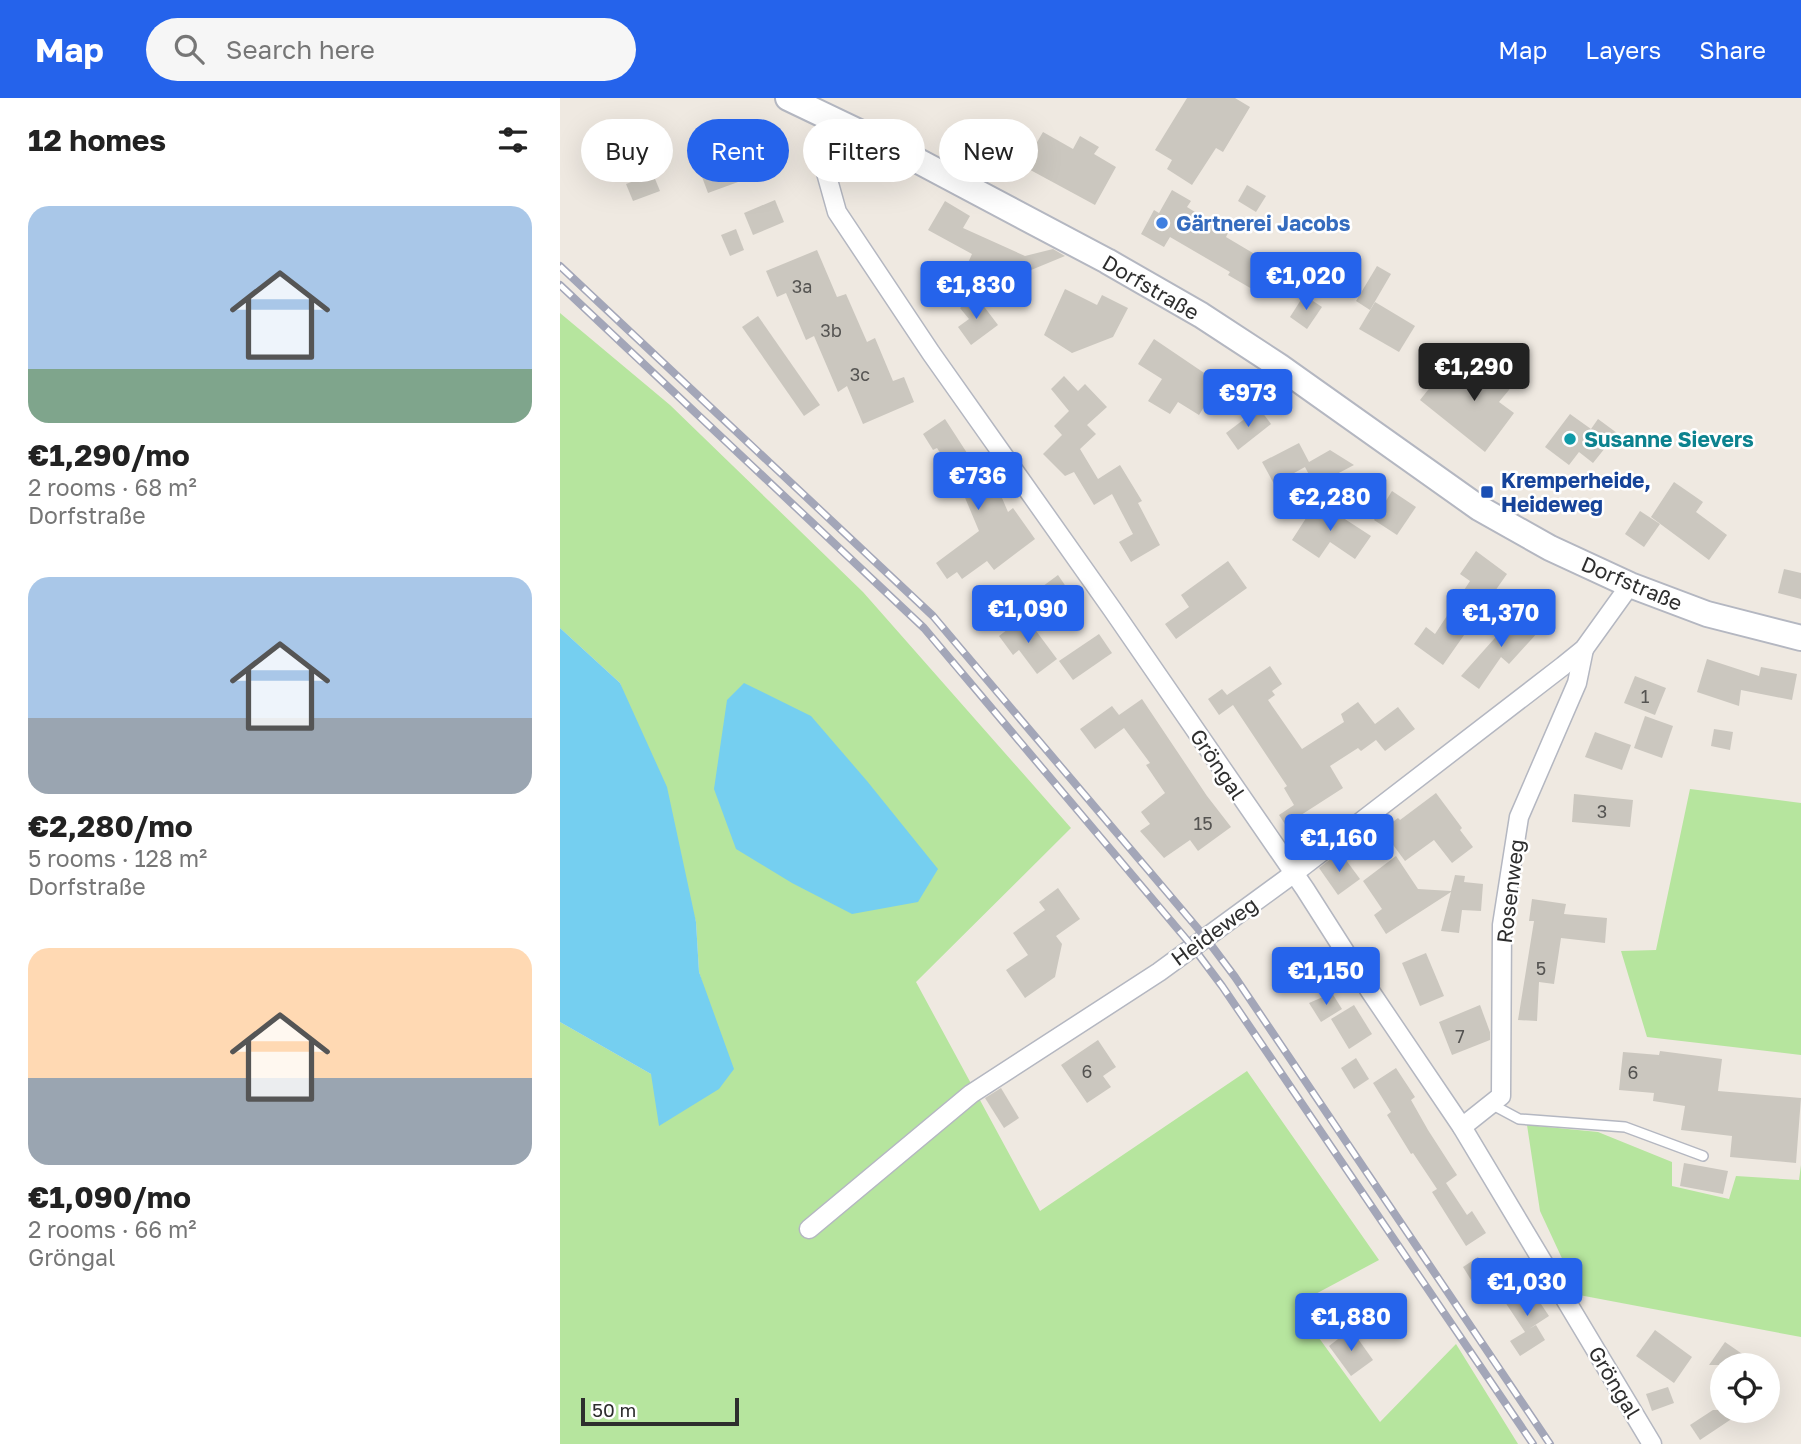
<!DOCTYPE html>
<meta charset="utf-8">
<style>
body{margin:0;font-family:"Golos Text",sans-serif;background:#f6f6f6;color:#222;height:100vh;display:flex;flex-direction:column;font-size:26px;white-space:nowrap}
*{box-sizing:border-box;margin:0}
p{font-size:23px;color:#767676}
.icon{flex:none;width:38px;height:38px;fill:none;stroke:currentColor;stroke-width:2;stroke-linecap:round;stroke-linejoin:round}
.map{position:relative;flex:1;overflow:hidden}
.sheet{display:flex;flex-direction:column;background:#fff;width:560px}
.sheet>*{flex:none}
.guide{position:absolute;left:21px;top:21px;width:665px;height:63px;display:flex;gap:14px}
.fabs{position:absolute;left:1150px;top:1255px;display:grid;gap:14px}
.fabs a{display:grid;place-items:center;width:70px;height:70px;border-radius:50%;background:#fff;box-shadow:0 7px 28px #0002;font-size:35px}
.scale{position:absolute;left:21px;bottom:18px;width:158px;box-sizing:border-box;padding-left:7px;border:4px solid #2e2e2e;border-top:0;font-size:19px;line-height:24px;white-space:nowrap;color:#2e2e2e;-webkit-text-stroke:5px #fff;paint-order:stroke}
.price{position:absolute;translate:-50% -60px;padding:0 16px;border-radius:7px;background:#2563eb;color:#fff;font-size:23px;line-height:46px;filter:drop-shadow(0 2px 4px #0008)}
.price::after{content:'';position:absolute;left:50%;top:42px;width:21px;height:16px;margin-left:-10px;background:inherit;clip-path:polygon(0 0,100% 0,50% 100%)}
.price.active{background:#222;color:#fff}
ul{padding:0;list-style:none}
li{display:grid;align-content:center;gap:14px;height:371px;padding:0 28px}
li span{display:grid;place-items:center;height:217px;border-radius:21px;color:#555}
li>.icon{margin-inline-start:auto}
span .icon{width:126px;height:126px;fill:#fffc;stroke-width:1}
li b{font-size:30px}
h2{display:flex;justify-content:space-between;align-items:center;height:84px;padding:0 28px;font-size:30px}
.tag{padding:0 24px;border-radius:32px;background:#fff;box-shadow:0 7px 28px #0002;font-size:24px;line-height:63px}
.tag.active{background:#2563eb;color:#fff}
header{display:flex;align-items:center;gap:42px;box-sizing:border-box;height:98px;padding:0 35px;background:#2563eb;color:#fff}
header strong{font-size:33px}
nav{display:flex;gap:38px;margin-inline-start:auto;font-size:24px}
.search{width:490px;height:63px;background:#f6f6f6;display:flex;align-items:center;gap:18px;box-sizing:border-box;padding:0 24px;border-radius:38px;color:#767676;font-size:26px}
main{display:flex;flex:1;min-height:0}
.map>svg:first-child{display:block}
</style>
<header>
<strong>Map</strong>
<div class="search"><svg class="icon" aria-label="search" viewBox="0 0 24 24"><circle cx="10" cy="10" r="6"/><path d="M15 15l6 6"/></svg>Search here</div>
<nav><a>Map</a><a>Layers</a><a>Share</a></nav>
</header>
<main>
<section class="sheet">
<h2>12 homes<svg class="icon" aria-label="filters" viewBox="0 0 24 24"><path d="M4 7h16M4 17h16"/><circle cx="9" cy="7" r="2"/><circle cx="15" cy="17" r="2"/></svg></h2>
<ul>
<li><span style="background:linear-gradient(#a9c7e8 75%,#7fa58c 0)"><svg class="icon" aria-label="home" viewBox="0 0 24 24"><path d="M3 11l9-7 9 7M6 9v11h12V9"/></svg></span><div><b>€1,290/mo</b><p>2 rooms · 68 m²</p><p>Dorfstraße</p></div></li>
<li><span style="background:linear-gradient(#a9c7e8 65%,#9aa5b1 0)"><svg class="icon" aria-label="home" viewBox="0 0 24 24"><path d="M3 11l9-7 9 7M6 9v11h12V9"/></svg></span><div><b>€2,280/mo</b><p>5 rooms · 128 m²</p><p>Dorfstraße</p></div></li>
<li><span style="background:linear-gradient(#ffd9b3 60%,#9aa5b1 0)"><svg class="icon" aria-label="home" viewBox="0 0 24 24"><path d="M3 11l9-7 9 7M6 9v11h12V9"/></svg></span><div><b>€1,090/mo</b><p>2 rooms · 66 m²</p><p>Gröngal</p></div></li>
</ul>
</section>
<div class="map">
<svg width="1241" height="1346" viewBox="0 0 1241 1346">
<rect width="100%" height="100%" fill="#efe9e1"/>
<!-- green -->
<g fill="#b6e59e">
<polygon points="0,215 110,307 303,494 511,730 356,884 480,1113 687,973 819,1162 735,1207 820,1324 896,1246 958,1346 0,1346 0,924 91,976 148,904 139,874 136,824 60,585 0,530"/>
<polygon points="1130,691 1241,705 1241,957 1087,939 1061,853 1096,852"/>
<polygon points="967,1027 1038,1034 1112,1064 1112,1088 1169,1101 1176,1078 1239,1082 1241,1067 1241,1239 1019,1197 980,1113"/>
</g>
<!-- water -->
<g fill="#75cff0">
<polygon points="0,530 60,585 107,689 136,824 139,874 174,971 159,991 99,1028 91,976 0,924"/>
<polygon points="184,585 251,618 307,683 378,771 358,804 292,816 232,785 176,751 154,691 167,602"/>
</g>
<!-- building -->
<g fill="#cbc7bf">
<polygon points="627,0 675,0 690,9 663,54 656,50 632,87 607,71 612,62 595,52"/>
<polygon points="483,34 513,51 520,38 539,49 534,56 556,69 535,107 463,68"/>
<polygon points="180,56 189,80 148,95 139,71"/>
<polygon points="93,76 100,93 73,103 66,86"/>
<polygon points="687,87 706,98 696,114 678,103"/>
<polygon points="612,92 631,103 627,109 668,135 666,139 708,164 692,191 668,177 670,174 610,139 604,149 581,136 594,112 599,115"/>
<polygon points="215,102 224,124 193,137 184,115"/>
<polygon points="385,103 410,118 403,130 465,158 493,151 505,158 459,177 443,170 438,181 407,167 412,156 368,132"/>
<polygon points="176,131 184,152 170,158 161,137"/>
<polygon points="257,152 277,199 286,196 307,244 315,240 333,283 344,279 354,304 303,326 287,288 278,294 254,238 246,242 226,195 217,199 206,173"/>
<polygon points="817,168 831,176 810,212 796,203"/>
<polygon points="505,191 537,207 542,197 568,210 553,239 512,255 484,237"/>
<polygon points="744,197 762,209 747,231 730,219"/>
<polygon points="416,198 438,227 411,247 398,229 409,221 400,210"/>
<polygon points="815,204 855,228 839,254 799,231"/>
<polygon points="198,218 260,307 244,318 182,229"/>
<polygon points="594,241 659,285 639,317 618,304 610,316 588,303 602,281 578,266"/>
<polygon points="931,260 958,281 939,304 954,315 925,354 860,302 884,272 907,290"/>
<polygon points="504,278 518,293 525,286 547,309 527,327 536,336 520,351 538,381 560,367 582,403 578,405 600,447 571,464 559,444 573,436 552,396 534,407 514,374 505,378 483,356 502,337 494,328 509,313 491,291"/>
<polygon points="699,310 711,326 678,352 666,335"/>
<polygon points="1010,316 1031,331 1038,321 1057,335 1033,365 1019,354 1009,367 985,349"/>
<polygon points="385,321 433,395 439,393 448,414 453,410 475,441 434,472 427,463 402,481 397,474 387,481 376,465 419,433 398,383 377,350 373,352 363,336"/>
<polygon points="739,345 749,364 770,352 794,367 775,377 780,387 760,398 745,369 714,386 702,364"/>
<polygon points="1114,384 1143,404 1136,414 1167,437 1149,462 1091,419"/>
<polygon points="832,393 856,409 837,437 814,422"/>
<polygon points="757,403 811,438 795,461 770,444 759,460 732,442"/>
<polygon points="1080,413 1100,426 1084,449 1065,436"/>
<polygon points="916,453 947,476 883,567 854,546 866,529 875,536 910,483 900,476"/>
<polygon points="668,463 687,490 616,541 605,526 629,509 621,497"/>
<polygon points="1224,471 1241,475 1241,501 1218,495"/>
<polygon points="498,477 511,496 484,515 471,497"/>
<polygon points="958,514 979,533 949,566 941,559 919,591 901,578"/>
<polygon points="465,518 497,561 477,576 459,552 453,557 439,538"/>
<polygon points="539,536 552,555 513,582 499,563"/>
<polygon points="1147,561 1199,578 1201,569 1237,576 1232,602 1181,592 1179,608 1137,594"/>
<polygon points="710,568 722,586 712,593 715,597 708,602 742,651 784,624 781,616 798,604 815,626 838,609 855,631 825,653 816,642 801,653 798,650 770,668 783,690 741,717 749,730 734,740 719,717 734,707 724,690 727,688 673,607 659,617 648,601 662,591 667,597"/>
<polygon points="1075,578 1106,590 1095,617 1064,605"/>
<polygon points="582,601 647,698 671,729 638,753 630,742 604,760 580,733 590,726 581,714 605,695 586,667 590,665 564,630 535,651 520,631 552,608 559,617"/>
<polygon points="1085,618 1113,628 1102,660 1074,650"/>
<polygon points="1154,631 1173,634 1170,652 1151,648"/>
<polygon points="1035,634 1071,647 1062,672 1025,659"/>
<polygon points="876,695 902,730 900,732 913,749 892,765 874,742 845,763 822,732 838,720 840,722"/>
<polygon points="1014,696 1073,702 1070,729 1012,724"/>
<polygon points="780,754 800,781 778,797 759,770"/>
<polygon points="836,758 858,791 891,793 895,777 905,778 904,784 923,786 921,813 902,812 899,835 881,833 891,794 826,836 814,817 822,811 803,783"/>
<polygon points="498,790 520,821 496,838 502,846 495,879 465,900 446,872 468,857 453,835 485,812 479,804"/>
<polygon points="972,801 1006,806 1004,816 1047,820 1045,845 1001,840 994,886 979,884 977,923 958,922 974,823 969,823"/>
<polygon points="755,849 770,872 746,888 731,864"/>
<polygon points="866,855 884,898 860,908 842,865"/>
<polygon points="772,895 782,911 761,924 749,905"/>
<polygon points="794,907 812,936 789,951 771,921"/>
<polygon points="920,907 930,934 930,942 892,957 879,924"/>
<polygon points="538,942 556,969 543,978 551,989 527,1005 501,967"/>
<polygon points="1100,953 1162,961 1158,993 1241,1000 1236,1065 1170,1059 1172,1038 1121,1032 1125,1008 1093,1003 1094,995 1059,992 1063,954 1099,957"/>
<polygon points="796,960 809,981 794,991 781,970"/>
<polygon points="836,970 855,999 851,1002 868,1032 897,1077 886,1085 907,1117 912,1113 926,1135 906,1148 872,1094 877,1091 853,1055 851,1056 827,1017 831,1014 813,985"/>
<polygon points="441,990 459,1020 444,1030 425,1000"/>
<polygon points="1124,1065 1168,1073 1163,1096 1120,1088"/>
<polygon points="918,1159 928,1176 913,1185 903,1169"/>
<polygon points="967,1185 989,1218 969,1231 976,1227 985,1242 960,1258 950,1243 965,1234 943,1201"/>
<polygon points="791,1231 813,1262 791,1278 769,1248"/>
<polygon points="1095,1232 1132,1259 1114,1285 1076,1258"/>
<polygon points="1165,1244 1198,1267 1149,1267"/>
<polygon points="1108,1289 1114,1305 1092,1313 1086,1296"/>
<polygon points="1153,1312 1185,1312 1140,1342 1130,1327"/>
</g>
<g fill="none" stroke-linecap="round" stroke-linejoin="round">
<defs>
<polyline id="service" points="931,1006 959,1021 1065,1029 1143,1058"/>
<g id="minor">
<polyline points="281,25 263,64 277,114 371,255 552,511 745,791 810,893 902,1029 1092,1346"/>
<polyline points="902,1029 941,998 942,827 959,719 1017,585 1024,551"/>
<polyline points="249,1131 411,996 599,874 733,776 1003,568 1024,551 1070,487"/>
</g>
<polyline id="secondary" points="228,0 345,56 547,163 641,217 719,268 919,410 990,450 1070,487 1147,516 1241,540"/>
</defs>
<!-- service casing -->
<use href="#service" stroke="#b4b7c1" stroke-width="12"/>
<!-- minor casing -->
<use href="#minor" stroke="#b4b7c1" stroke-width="21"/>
<!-- secondary casing -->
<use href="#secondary" stroke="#b4b7c1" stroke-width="28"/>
<!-- service -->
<use href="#service" stroke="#fff" stroke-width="9"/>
<!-- minor -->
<use href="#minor" stroke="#fff" stroke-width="18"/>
<!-- secondary -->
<use href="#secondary" stroke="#fff" stroke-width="24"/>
<defs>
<g id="rail">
<polyline points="0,168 373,518 645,839 675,879 990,1346"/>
<polyline points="0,187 364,530 632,848 662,888 973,1346"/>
</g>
</defs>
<!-- rail casing -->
<use href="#rail" stroke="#a3a6b8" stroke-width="8"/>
<!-- rail -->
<use href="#rail" stroke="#fff" stroke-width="5" stroke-dasharray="16" stroke-linecap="butt"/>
</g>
<!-- markers -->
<circle fill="#3f7fe0" stroke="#fff" stroke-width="2.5" cx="602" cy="125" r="7"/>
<circle fill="#0f9aa8" stroke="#fff" stroke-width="2.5" cx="1010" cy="341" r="7"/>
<rect fill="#1a4fb4" stroke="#fff" stroke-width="2.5" x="920" y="387" width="14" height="14" rx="3.5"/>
<g text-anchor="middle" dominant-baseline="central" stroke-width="5" stroke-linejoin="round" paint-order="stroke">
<!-- number labels -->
<g font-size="18" fill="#555452">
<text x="242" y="188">3a</text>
<text x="271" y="232">3b</text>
<text x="300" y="276">3c</text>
<text x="1085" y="598">1</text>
<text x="1042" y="713">3</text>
<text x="643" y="725">15</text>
<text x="981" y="870">5</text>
<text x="900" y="938">7</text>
<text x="527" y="973">6</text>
<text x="1073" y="974">6</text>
</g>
<!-- shop labels -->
<g font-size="21" font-weight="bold" fill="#366cbe" stroke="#fff" text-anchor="start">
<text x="616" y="125">Gärtnerei Jacobs</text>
</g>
<!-- street labels -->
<g font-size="21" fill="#2e2e2e" stroke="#fff">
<text transform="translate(591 189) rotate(30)">Dorfstraße</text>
<text transform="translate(1072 485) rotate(23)">Dorfstraße</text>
<text transform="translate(658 666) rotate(56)">Gröngal</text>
<text transform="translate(950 793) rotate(-83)">Rosenweg</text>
<text transform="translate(654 833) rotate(-36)">Heideweg</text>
<text transform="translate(1055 1284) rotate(59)">Gröngal</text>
</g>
<!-- culture labels -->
<g font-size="21" font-weight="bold" fill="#0d838f" stroke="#fff" text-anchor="start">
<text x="1024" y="341">Susanne Sievers</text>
</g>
<!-- transit labels -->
<g font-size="21" font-weight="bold" fill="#164399" stroke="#fff" text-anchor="start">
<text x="941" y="382">Kremperheide,<tspan x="941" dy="24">Heideweg</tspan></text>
</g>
</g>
</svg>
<div class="fabs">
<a><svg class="icon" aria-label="locate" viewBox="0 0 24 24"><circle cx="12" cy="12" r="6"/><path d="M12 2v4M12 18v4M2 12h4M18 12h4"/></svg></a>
</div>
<div class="scale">50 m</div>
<b class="price" style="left:746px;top:214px">€1,020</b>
<b class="price" style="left:416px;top:223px">€1,830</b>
<b class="price active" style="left:914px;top:305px">€1,290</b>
<b class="price" style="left:688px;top:331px">€973</b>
<b class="price" style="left:418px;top:414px">€736</b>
<b class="price" style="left:770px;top:435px">€2,280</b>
<b class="price" style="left:468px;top:547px">€1,090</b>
<b class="price" style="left:941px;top:551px">€1,370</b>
<b class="price" style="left:779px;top:776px">€1,160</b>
<b class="price" style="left:766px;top:909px">€1,150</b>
<b class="price" style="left:967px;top:1220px">€1,030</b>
<b class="price" style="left:791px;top:1255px">€1,880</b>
<div class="guide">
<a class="tag">Buy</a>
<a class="tag active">Rent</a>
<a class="tag">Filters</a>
<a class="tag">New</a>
</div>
</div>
</main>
